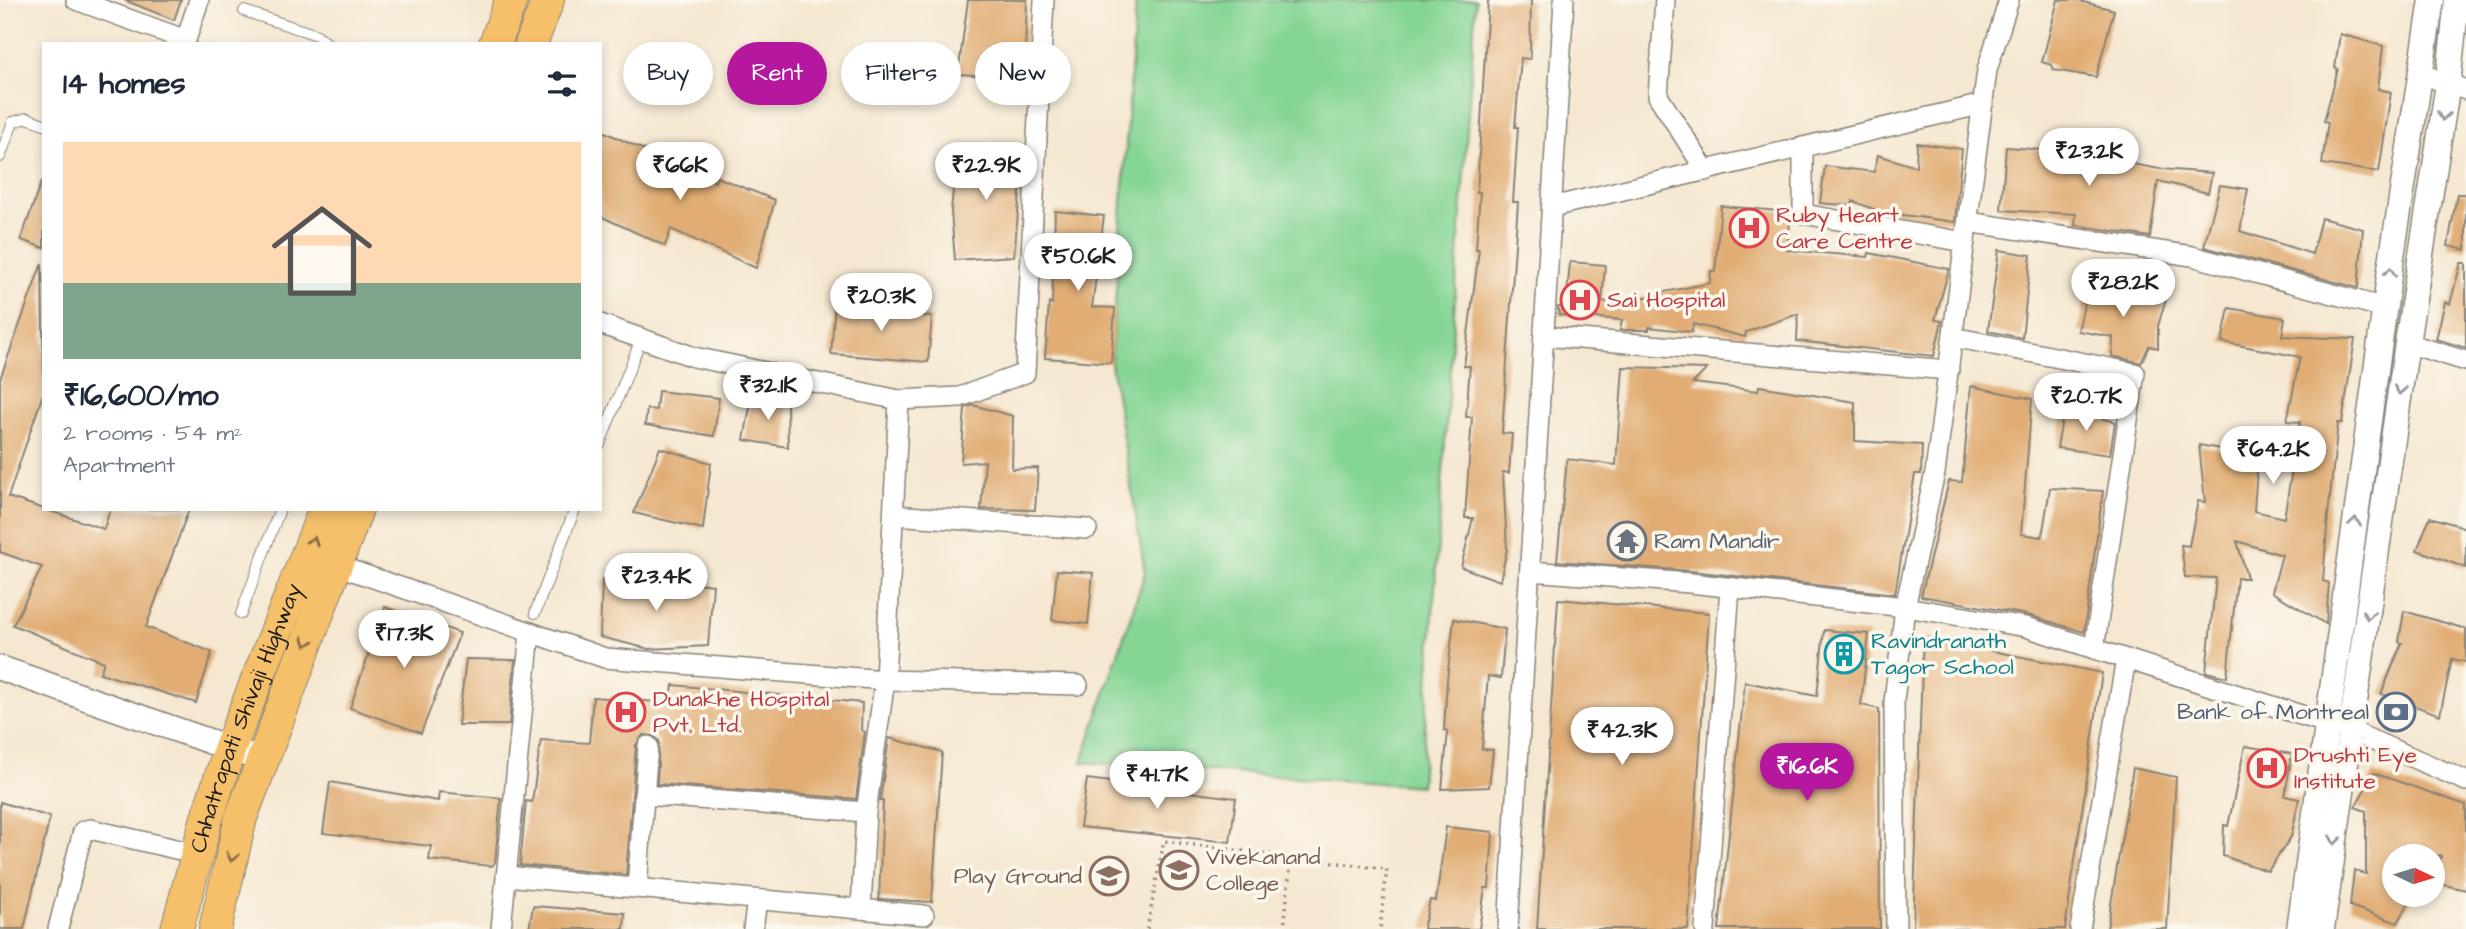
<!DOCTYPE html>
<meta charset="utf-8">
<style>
body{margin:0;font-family:"Architects Daughter",sans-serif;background:#f2f2f3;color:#1f2937;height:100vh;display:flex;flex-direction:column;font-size:26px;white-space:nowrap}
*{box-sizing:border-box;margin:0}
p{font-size:23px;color:#747a83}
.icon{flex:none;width:38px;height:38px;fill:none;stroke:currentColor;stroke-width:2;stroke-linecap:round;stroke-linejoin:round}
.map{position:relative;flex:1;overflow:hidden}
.sheet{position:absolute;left:42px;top:42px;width:560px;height:469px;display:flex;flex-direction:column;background:#fff;border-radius:0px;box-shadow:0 4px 10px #0003}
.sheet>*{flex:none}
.hud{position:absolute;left:623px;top:42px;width:665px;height:63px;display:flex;gap:14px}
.needle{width:46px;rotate:94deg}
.controls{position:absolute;left:2382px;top:844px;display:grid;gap:14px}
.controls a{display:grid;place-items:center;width:63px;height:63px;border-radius:50%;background:#fff;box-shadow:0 4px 10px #0003;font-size:35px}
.price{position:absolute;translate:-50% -60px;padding:0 16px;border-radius:24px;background:#fff;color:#222;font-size:23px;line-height:46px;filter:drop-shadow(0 2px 4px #0008)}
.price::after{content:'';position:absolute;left:50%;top:42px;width:21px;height:16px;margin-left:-10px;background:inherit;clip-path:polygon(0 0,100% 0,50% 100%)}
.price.active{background:#b5179e;color:#fff}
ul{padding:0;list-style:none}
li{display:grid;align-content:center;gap:14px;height:371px;padding:0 21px}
li span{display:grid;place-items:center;height:217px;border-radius:0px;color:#555}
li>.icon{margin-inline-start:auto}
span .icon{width:126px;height:126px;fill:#fffc;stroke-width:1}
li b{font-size:30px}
h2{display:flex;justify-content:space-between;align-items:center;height:84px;padding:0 21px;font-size:30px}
.pill{padding:0 24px;border-radius:32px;background:#fff;box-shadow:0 4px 10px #0003;font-size:24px;line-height:63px}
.pill.active{background:#b5179e;color:#fff}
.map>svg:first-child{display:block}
</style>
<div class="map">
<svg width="2466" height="929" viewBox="0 0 2466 929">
<rect width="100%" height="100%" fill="#fbf7ec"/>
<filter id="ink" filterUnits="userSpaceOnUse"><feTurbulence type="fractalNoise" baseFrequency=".0143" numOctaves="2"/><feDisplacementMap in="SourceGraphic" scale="14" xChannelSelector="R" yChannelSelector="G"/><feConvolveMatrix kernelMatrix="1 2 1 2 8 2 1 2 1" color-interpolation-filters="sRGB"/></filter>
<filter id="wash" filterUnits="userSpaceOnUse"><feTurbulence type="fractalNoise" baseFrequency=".00686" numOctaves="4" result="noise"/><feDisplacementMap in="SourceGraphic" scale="28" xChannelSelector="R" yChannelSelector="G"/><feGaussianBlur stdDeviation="1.57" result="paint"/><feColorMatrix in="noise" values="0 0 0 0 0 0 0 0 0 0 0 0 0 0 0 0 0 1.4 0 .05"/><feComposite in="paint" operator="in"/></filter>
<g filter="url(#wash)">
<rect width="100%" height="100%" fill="#f5e7d0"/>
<!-- green -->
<polygon fill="#85d595" stroke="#507858" stroke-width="2" points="1136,0 1476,0 1421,786 1082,762 1145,573 1111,363"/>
<g id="blocks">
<!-- building -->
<g fill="#e1ad75">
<polygon points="124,0 181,0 174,20"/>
<polygon points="968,0 1027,0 1024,78 958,74"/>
<polygon points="1488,0 1531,0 1530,59 1521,58 1515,127 1518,127 1513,202 1518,202 1502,433 1512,434 1509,473 1503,472 1507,549 1500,581 1461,567 1473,518 1465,518 1472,417 1466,417 1470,366 1464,366 1479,249 1476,249 1480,192 1477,192"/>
<polygon points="2058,0 2076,0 2114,10 2096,77 2054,70 2052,65 2042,62"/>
<polygon points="2340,34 2383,46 2378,89 2391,92 2379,172 2322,164 2328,122 2324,121 2338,69 2335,68"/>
<polygon points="600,130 715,182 717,177 775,200 756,268 671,229 665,246 600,216"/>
<polygon points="1917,143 1962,149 1955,222 1881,212 1853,201 1852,206 1820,203 1825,166 1874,172 1878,155 1916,167"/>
<polygon points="957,146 1024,149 1014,256 955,260 951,212"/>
<polygon points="2006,147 2058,151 2160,169 2212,173 2208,193 2158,181 2150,237 2075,225 2076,214 2001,210"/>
<polygon points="41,182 44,183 44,248 21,240"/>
<polygon points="2220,185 2248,189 2240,231 2312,254 2321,218 2363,229 2358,288 2204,247"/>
<polygon points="2457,194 2466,194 2466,250 2448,246"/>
<polygon points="1721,206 1791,212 1787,250 1868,257 1869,253 1949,269 1935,320 1942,321 1934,356 1797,341 1798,314 1746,332 1745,337 1693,324 1692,332 1649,327 1649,330 1620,330 1622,320 1559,315 1558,307 1566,306 1570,262 1605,265 1602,302 1663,295 1664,292 1710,283 1711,271 1715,271"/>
<polygon points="1055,211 1104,216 1092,307 1115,308 1111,363 1045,358 1049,303 1052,304"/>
<polygon points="1999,250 2031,255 2022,338 1988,331"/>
<polygon points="42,263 44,391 8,497 104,529 110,509 189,509 146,627 212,652 196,703 100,673 104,662 13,625 42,567 0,552 0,379"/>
<polygon points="2461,263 2466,263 2466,348 2436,339 2445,302 2450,304"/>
<polygon points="2090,279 2166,299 2158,326 2158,348 2149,346 2141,363 2112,356 2113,337 2078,331"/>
<polygon points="835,304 924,311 924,316 932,317 928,362 831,354"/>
<polygon points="2229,308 2285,318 2282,336 2355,339 2342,423 2338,423 2328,515 2323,581 2329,583 2326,624 2272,592 2282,555 2237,541 2247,578 2237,578 2227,677 2206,672 2216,578 2185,577 2181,545 2189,546 2198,501 2205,502 2199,445 2258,456 2254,511 2284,518 2300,422 2287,421 2300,357 2222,342"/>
<polygon points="1623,367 1707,369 1693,383 1758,391 1759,386 1855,402 1855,441 1922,445 1921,474 1915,474 1895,594 1691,571 1557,561 1567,459 1616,465"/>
<polygon points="1971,386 2032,399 2021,534 2042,537 2050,488 2103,491 2084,632 2028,615 1921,596 1949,481 1962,482"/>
<polygon points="658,391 719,398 714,436 645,425 647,409 656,410"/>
<polygon points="752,396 787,403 788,447 744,440"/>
<polygon points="973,405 1013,416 1012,469 1038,468 1035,510 981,509 985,461 961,463 965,408"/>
<polygon points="2064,408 2115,422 2110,455 2057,448"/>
<polygon points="660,448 711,463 703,529 634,513"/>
<polygon points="2430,517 2466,528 2466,568 2417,550"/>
<polygon points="1057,570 1093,573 1088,624 1052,620"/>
<polygon points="602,580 667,580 713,585 708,646 649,649 600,637"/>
<polygon points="1558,599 1709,613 1688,929 1537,929"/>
<polygon points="385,607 460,633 421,733 350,708"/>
<polygon points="2404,611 2466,629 2466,662 2452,659 2440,715 2381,694 2402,643 2399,642"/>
<polygon points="1454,619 1505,629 1501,678 1488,676 1482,749 1493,750 1489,787 1442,789 1448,731 1444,730 1447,680"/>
<polygon points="1824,630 1869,634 1861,705 1879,709 1880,929 1719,929 1745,682 1817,696"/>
<polygon points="1923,637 2102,673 2065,929 1913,929"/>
<polygon points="466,659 515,660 509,725 458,725"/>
<polygon points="673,685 862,703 861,730 865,732 856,799 657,784 659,741 654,736 643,735 636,745 626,875 520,865 526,801 532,802 541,740 589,743 593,697 670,703"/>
<polygon points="889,738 942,752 932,902 879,899 883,801 880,801"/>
<polygon points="2245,746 2292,754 2285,796 2299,799 2291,837 2268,871 2223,856 2224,825 2228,826"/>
<polygon points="2133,768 2176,777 2167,929 2107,929"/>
<polygon points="2374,773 2466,805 2466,890 2436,883 2441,856 2394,856 2394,894 2414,894 2398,923 2350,906 2354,871 2366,874 2366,811 2355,807"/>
<polygon points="1087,779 1236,798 1230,842 1080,827"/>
<polygon points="330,782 438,801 439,792 501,798 495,862 492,866 429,860 431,846 323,833"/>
<polygon points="0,802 50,817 24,929 0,929"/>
<polygon points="1446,827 1493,832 1489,888 1485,888 1479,929 1423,929 1430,900 1436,901"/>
<polygon points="533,906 625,913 624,929 529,929"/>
</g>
</g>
</g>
<g filter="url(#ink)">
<use href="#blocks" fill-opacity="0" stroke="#888276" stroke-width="2"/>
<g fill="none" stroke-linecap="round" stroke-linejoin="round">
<defs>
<g id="service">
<polyline points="244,11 317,35 328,44"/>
<polyline points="0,157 13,122 27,118 44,124"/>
<polyline points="600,444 641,339"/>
<polyline points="535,613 575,509"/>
<polyline points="241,614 280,509"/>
</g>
<g id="minor">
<polyline points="76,0 186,40 199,0"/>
<polyline points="1665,0 1658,96 1706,171"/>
<polyline points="2422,74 2466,90"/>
<polyline points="1803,147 1803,214 1965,242"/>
<polyline points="1552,207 1983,104"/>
<polyline points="1968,222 2192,256 2385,308"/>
<polyline points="600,324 694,357 899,400 960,397 1025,373 1044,0"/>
<polyline points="1544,336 1949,370"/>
<polyline points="1953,337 2135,373 2094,649"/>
<polyline points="2407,343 2466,361"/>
<polyline points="894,515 1087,529"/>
<polyline points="336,565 605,658 885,680 1078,685"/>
<polyline points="1530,571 1690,583 1905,607 2026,627 2351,731 2466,781"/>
<polyline points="644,795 866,812 861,909"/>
<polyline points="866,812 885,680 899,400"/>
<polyline points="506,876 924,915"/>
<polyline points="637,888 648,746"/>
<polyline points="58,929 83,831 90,829 197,854"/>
<polyline points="501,929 530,632"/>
<polyline points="753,929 757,900"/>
<polyline points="1508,929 1564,0"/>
<polyline points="1705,929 1730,587"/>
<polyline points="1896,929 1894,701 1905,607 1935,473 1987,70 2009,0"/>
<polyline points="2080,929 2126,659"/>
</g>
<g id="tertiary">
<polyline points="0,668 263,760"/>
<polyline points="2299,929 2390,269 2432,0"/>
<polyline points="2322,929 2407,343 2448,84 2457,0"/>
</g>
<g id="trunk">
<polyline points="495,44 511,0"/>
<polyline points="531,44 548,0"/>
<path id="s1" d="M177 929 206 821 230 748 325 509"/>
<polyline points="215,929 241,818 357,509"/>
</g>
</defs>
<!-- service casing -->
<use href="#service" stroke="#888276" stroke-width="12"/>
<!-- minor casing -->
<use href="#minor" stroke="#888276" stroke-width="22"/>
<!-- tertiary casing -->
<use href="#tertiary" stroke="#888276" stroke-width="27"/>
<!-- trunk casing -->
<use href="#trunk" stroke="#888276" stroke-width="34"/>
<!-- path -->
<g stroke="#888276" stroke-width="3.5" stroke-dasharray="2 5" stroke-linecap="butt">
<polyline points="1147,929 1164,841 1387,869 1380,929"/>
<polyline points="1284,929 1291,858"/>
</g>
<!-- service -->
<use href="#service" stroke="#fff" stroke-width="10"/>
<!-- minor -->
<use href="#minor" stroke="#fff" stroke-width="19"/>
<!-- tertiary -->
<use href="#tertiary" stroke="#fff" stroke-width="24"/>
<!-- trunk -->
<use href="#trunk" stroke="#f6c06b" stroke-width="32"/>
</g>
<!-- one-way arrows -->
<defs><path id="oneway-chevron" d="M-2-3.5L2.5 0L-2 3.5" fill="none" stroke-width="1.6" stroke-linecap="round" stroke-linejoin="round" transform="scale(1.75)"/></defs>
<g stroke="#999">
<use href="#oneway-chevron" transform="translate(2443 116) rotate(99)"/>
<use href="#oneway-chevron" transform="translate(2390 272) rotate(-82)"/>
<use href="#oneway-chevron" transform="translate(2400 390) rotate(98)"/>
<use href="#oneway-chevron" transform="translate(2355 522) rotate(-82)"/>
<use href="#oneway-chevron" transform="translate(2368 615) rotate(98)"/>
<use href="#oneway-chevron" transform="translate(2335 840) rotate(98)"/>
</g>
<g stroke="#896e44">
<use href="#oneway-chevron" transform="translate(313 541) rotate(-70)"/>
<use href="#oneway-chevron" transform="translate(307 642) rotate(111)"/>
<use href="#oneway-chevron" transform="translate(232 857) rotate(103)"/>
</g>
</g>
<!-- icons -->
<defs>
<symbol id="hospital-ring" viewBox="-11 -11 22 22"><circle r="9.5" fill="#fbf7ec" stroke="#e0444e" stroke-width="1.5"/><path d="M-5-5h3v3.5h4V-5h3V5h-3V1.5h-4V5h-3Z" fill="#e0444e"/></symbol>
<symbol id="temple-ring" viewBox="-11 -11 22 22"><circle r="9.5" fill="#fbf7ec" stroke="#6b7280" stroke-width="1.5"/><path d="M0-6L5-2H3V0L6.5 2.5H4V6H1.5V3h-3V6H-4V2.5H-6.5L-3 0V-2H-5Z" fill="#6b7280"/></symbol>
<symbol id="building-ring" viewBox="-11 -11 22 22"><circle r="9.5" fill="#fbf7ec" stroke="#0f9aa8" stroke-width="1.5"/><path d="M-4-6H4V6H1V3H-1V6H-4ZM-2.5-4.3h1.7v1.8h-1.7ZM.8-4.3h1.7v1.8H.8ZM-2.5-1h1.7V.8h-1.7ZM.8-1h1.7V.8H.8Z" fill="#0f9aa8"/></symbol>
<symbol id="bank-ring" viewBox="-11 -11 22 22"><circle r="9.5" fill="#fbf7ec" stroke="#5c6f8a" stroke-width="1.5"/><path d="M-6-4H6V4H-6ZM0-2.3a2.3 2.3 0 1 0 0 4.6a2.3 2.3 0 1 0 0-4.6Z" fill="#5c6f8a"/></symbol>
<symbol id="university-ring" viewBox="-11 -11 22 22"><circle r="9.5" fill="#fbf7ec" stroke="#8d6e63" stroke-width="1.5"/><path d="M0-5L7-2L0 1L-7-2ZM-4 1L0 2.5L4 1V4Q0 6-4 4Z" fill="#8d6e63"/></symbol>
</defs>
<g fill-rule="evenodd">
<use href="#hospital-ring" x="1727" y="206" width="44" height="44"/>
<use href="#hospital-ring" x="1558" y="278" width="44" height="44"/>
<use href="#temple-ring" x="1605" y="519" width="44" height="44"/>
<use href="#building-ring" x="1822" y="632" width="44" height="44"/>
<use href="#hospital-ring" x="604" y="690" width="44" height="44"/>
<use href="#bank-ring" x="2374" y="690" width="44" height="44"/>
<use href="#hospital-ring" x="2245" y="746" width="44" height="44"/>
<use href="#university-ring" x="1157" y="848" width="44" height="44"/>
<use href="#university-ring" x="1087" y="854" width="44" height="44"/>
</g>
<g text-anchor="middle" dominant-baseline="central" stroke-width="7" stroke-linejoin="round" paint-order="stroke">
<!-- health labels -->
<g font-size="23" fill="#be3a42" stroke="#fbf7ec" text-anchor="start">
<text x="1776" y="215">Ruby Heart<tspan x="1776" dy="26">Care Centre</tspan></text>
<text x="1607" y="300">Sai Hospital</text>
<text x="653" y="699">Dunakhe Hospital<tspan x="653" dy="26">Pvt. Ltd.</tspan></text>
<text x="2294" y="755">Drushti Eye<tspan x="2294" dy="26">Institute</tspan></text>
</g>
<!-- worship labels -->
<g font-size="23" fill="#5b616d" stroke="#fbf7ec" text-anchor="start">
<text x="1654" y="541">Ram Mandir</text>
</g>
<!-- culture labels -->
<g font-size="23" fill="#0d838f" stroke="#fbf7ec" text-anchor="start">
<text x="1871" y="641">Ravindranath<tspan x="1871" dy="26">Tagor School</tspan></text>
</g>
<!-- service labels -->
<g font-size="23" fill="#4e5e75" stroke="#fbf7ec" text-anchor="end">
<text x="2369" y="712">Bank of Montreal</text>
</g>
<!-- street labels -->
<g font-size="23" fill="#1c1c1c" stroke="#fbf7ec">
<text stroke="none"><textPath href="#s1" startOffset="222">Chhatrapati Shivaji Highway</textPath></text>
</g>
<!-- education labels -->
<g font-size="23" fill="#785e54" stroke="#fbf7ec" text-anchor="start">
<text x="1206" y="857">Vivekanand<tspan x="1206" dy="26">College</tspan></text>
<text x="1082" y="876" text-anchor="end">Play Ground</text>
</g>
</g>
</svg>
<div class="controls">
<a><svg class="needle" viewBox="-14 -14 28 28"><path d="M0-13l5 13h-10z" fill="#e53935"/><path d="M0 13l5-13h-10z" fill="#747a83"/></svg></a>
</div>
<b class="price" style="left:2089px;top:188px">₹23.2K</b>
<b class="price" style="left:680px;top:202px">₹66K</b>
<b class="price" style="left:986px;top:202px">₹22.9K</b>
<b class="price" style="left:1078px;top:293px">₹50.6K</b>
<b class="price" style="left:2123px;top:319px">₹28.2K</b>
<b class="price" style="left:881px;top:333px">₹20.3K</b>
<b class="price" style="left:768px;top:422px">₹32.1K</b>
<b class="price" style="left:2086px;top:433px">₹20.7K</b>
<b class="price" style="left:2273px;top:486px">₹64.2K</b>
<b class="price" style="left:656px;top:613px">₹23.4K</b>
<b class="price" style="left:404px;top:670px">₹17.3K</b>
<b class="price" style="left:1622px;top:767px">₹42.3K</b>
<b class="price active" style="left:1807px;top:803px">₹16.6K</b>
<b class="price" style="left:1157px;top:811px">₹41.7K</b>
<div class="hud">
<a class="pill">Buy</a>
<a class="pill active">Rent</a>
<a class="pill">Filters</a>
<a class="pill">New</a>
</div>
<section class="sheet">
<h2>14 homes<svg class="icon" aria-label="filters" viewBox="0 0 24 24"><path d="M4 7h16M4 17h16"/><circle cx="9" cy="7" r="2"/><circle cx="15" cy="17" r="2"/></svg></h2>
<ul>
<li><span style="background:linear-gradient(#ffd9b3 65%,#7fa58c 0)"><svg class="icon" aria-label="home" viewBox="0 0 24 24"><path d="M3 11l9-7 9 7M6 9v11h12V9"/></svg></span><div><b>₹16,600/mo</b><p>2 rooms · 54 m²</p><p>Apartment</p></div></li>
</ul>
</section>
</div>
